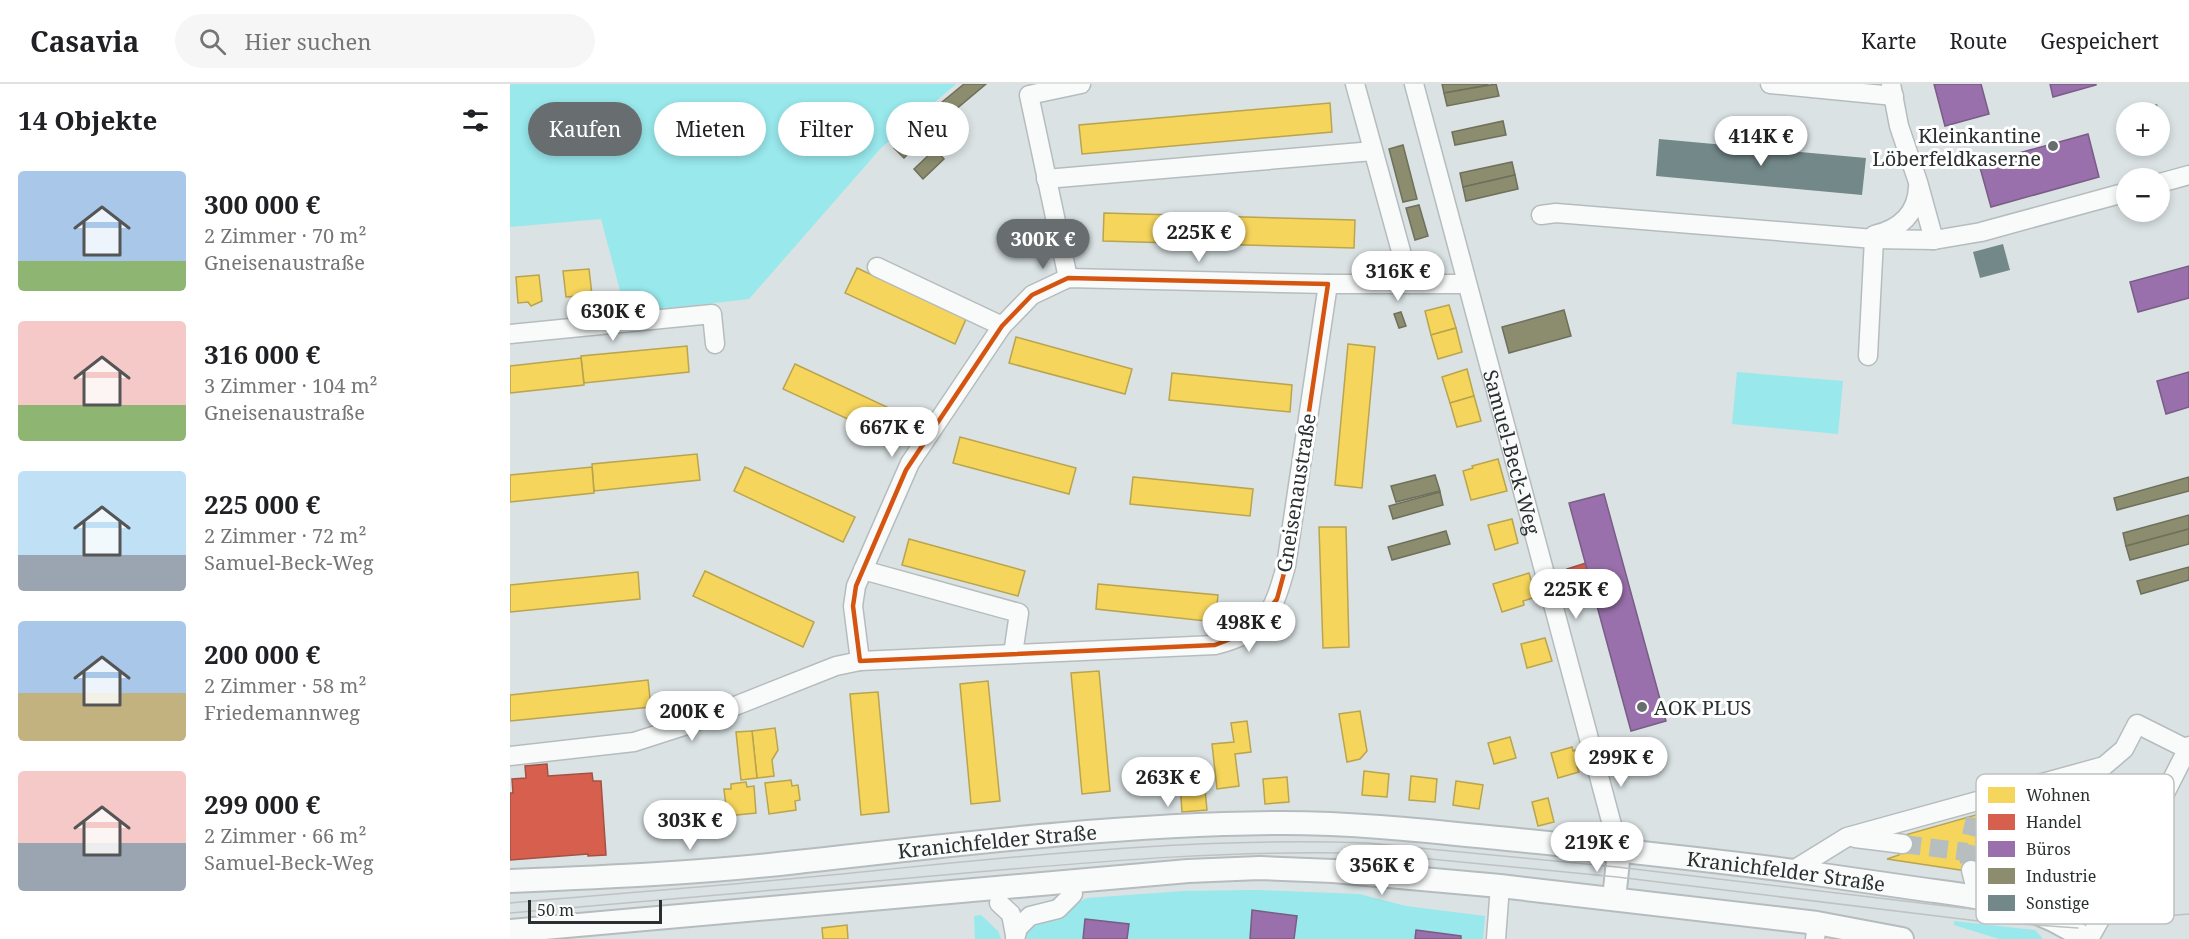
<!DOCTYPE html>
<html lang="de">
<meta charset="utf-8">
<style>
body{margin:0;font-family:"Noto Serif",serif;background:#f6f6f6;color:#202124;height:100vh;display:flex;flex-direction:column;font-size:22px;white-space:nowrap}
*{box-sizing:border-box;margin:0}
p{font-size:20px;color:#757577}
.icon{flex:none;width:33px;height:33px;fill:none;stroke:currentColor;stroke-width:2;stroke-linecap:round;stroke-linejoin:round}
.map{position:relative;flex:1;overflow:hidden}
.drawer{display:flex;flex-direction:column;background:#fff;width:510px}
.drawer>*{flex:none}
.banner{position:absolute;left:18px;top:18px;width:570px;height:54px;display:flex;gap:12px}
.controls{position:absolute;left:1606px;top:18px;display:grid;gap:12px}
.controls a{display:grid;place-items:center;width:54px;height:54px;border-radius:50%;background:#fff;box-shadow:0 3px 9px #0003;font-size:30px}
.scale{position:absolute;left:18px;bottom:15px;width:134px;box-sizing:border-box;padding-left:6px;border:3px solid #2a3030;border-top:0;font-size:16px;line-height:21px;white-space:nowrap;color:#2a3030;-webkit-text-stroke:4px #fff;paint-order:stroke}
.price{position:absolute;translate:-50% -51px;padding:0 14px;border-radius:21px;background:#fff;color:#222;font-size:20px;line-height:39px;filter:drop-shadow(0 2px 3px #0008)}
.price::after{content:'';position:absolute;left:50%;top:36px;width:18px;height:14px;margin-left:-9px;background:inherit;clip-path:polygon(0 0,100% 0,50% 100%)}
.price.selected{background:#686e6f;color:#fff}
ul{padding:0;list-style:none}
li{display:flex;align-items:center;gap:18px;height:150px;padding:0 18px}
li span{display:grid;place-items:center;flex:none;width:168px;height:120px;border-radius:6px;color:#555}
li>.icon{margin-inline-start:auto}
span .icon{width:72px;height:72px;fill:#fffc;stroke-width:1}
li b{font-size:26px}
h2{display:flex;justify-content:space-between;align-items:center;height:72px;padding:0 18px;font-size:26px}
.pill{padding:0 21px;border-radius:27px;background:#fff;box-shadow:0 3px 9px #0003;font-size:21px;line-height:54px}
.pill.selected{background:#686e6f;color:#fff}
header{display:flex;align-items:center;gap:36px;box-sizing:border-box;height:84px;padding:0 30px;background:#fff;border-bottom:2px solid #e0e0e0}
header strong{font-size:28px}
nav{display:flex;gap:33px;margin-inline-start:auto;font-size:21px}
.search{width:420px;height:54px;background:#f6f6f6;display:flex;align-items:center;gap:15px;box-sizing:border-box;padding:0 21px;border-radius:33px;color:#757577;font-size:22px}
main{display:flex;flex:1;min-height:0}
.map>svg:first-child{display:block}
</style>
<header>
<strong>Casavia</strong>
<div class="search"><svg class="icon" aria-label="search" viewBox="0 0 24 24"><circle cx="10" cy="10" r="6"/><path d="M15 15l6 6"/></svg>Hier suchen</div>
<nav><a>Karte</a><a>Route</a><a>Gespeichert</a></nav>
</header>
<main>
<section class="drawer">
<h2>14 Objekte<svg class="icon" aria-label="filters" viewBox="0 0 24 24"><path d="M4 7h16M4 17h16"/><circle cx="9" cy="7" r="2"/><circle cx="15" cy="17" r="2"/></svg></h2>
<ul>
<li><span style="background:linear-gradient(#a9c7e8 75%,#8fb573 0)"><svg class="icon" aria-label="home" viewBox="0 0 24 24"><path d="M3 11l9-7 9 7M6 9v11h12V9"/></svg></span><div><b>300 000 €</b><p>2 Zimmer · 70 m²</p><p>Gneisenaustraße</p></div></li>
<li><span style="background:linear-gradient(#f6c9c9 70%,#8fb573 0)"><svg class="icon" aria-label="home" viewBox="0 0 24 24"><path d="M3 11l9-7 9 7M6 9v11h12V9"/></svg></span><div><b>316 000 €</b><p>3 Zimmer · 104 m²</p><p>Gneisenaustraße</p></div></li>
<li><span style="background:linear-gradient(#bfe0f5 70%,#9aa5b1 0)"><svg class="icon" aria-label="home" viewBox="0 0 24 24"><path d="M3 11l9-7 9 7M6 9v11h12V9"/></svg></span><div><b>225 000 €</b><p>2 Zimmer · 72 m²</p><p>Samuel-Beck-Weg</p></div></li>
<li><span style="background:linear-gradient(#a9c7e8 60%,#c2b280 0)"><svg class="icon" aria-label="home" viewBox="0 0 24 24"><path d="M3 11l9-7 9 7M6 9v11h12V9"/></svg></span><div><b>200 000 €</b><p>2 Zimmer · 58 m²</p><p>Friedemannweg</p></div></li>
<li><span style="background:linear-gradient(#f6c9c9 60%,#9aa5b1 0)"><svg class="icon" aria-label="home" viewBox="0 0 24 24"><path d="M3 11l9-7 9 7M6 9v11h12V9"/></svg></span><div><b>299 000 €</b><p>2 Zimmer · 66 m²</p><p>Samuel-Beck-Weg</p></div></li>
</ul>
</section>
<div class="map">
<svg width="1679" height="855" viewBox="0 0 1679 855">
<rect width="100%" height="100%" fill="#dae2e3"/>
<!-- green -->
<g fill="#98e8ec">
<polygon points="0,0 446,0 371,64 239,215 116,229 91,135 0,143"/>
<polygon points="1227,288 1333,297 1328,350 1222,340"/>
<polygon points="747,806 849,810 896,822 975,832 973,855 509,855 512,842 543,831 577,814 674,807"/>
<polygon points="471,831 488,847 491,855 465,855 464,832"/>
<polygon points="1444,837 1525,846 1533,855 1489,855 1444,841"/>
</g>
<!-- homes -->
<g fill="#f6d55c" stroke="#b9a44f" stroke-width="1.5">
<polygon points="820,19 822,48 572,70 569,41"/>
<polygon points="594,129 845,136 844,164 593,157"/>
<polygon points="347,184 456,235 445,260 335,209"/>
<polygon points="79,185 82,211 56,213 53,187"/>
<polygon points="29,191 32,217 21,222 18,218 8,219 6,193"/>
<polygon points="939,221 946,244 921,251 915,227"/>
<polygon points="946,244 952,268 928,275 921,251"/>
<polygon points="506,253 622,285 615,310 499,279"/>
<polygon points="838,260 865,263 852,404 825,401"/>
<polygon points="177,262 179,288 74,299 71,272"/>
<polygon points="71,274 74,301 0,309 0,282"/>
<polygon points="285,280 394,331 383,356 273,305"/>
<polygon points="957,285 964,312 940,319 932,293"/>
<polygon points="662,289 782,301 780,328 659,316"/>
<polygon points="964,312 971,337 947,343 940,319"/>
<polygon points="450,353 566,384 559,410 443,379"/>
<polygon points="187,370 190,396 84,407 82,380"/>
<polygon points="988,375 997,407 961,416 953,387 963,384 962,382"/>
<polygon points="82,383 84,409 0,418 0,391"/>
<polygon points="235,383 345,433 333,458 224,407"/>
<polygon points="623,393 743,405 740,432 620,420"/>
<polygon points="1002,435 1008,459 985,466 978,441"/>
<polygon points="809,443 836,443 839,563 813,564"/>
<polygon points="399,455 515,487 508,512 392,481"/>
<polygon points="195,487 304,538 293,563 183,512"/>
<polygon points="128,488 130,515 0,528 0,501"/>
<polygon points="1019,489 1026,513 1013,517 1014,521 992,528 983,500"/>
<polygon points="588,500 708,511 705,538 586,525"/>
<polygon points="1035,554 1042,577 1017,584 1011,560"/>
<polygon points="589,587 600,707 572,710 561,589"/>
<polygon points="138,596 141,623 0,637 0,611"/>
<polygon points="478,597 490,717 461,720 450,600"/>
<polygon points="368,608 379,728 351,731 340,610"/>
<polygon points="850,627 857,667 850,675 837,678 829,630"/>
<polygon points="737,637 741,668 725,670 729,702 707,705 702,660 724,658 721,639"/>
<polygon points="265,644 268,666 262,676 264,692 247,694 242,647"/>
<polygon points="242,647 247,694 231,696 226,648"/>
<polygon points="1000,653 1006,674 984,680 978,659"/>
<polygon points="1062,663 1063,667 1065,666 1070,682 1067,683 1069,688 1048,694 1041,669"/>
<polygon points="854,687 879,690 877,713 852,711"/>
<polygon points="901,692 927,695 925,718 899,716"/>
<polygon points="777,693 779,718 755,720 753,695"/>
<polygon points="281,696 282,702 288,701 290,716 285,717 286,726 259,730 255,699"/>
<polygon points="694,696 697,726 672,728 670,698"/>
<polygon points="946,697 973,701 969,725 943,721"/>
<polygon points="236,698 237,703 244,702 246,729 217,732 214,705 221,705 221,700"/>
<polygon points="1582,698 1587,716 1496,742 1510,795 1377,775 1389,771 1395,751"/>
<polygon points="1038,714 1044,738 1028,742 1022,718"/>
<polygon points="337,841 338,855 313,855 312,844"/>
</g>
<!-- shops -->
<g fill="#d6604d" stroke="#a25244" stroke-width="1.5">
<polygon points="1076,479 1079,491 1061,496 1057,485"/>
<polygon points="37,680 38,692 82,689 83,697 91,697 96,771 78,772 78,770 0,776 0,709 3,709 2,695 16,694 15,682"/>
</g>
<!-- offices -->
<g fill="#9970ab" stroke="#785d86" stroke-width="1.5">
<polygon points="1424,0 1471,0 1479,30 1435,42"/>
<polygon points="1540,0 1586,0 1586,1 1543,13"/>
<polygon points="1578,50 1589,93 1481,123 1469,80"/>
<polygon points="1679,182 1679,214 1628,228 1620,198"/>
<polygon points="1679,288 1679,323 1656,330 1647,297"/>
<polygon points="1094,410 1156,637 1121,647 1059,419"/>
<polygon points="742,826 787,832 784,855 740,855"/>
<polygon points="575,835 619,840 617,855 573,855"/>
<polygon points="906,846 951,852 951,855 905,855"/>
</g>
<!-- industry -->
<g fill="#8c8c6e" stroke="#6f705b" stroke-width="1.5">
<polygon points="454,0 476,0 425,43 415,32"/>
<polygon points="932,0 978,0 978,1 934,9"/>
<polygon points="986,0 989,12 937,22 934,9"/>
<polygon points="416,33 425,44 394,74 384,64"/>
<polygon points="993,37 996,51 945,61 942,48"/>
<polygon points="893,61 907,115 893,118 879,65"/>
<polygon points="425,65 434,75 413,95 404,85"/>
<polygon points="1002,78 1005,91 953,103 950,89"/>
<polygon points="1005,91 1008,105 956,117 953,103"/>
<polygon points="909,121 918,152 905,156 896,124"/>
<polygon points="1054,226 1061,252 999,269 992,243"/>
<polygon points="891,228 896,242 889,244 884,230"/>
<polygon points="925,391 930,407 886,418 881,402"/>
<polygon points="1679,393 1679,407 1607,426 1604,414"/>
<polygon points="930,408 933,421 883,435 879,422"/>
<polygon points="1679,431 1679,445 1616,462 1613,449"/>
<polygon points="1679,445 1679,460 1620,476 1616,462"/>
<polygon points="936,447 940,460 882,476 878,463"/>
<polygon points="1679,483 1679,496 1631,510 1627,497"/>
</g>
<!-- building -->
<g fill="#738889">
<polygon points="1647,20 1650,28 1622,28"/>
<polygon points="1149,55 1356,74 1352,111 1146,92"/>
<polygon points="1493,160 1500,186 1470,194 1463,168"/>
</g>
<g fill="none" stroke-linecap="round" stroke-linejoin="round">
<!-- minor-tunnel -->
<g stroke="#b7bebf" stroke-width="18" stroke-dasharray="18 9" stroke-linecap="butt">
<polyline points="1393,760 1457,768"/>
<polyline points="1459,778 1457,768 1466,730"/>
</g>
<defs>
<g id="minor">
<polyline points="845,0 900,200"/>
<path id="s1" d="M904 0 1109 767"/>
<polyline points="1260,0 1384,12"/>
<polyline points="1381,0 1389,42 1408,98 1424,156"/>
<polyline points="536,95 863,67"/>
<polyline points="1650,99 1679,91"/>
<polyline points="1031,131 1046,129 1364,155 1424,156 1471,148 1617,108"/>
<path d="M1364 151C1390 145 1407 130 1408 103"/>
<polyline points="367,183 492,242"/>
<polyline points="558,194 519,11 571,0"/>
<polyline points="0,250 202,230 205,260"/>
<polyline points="1358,272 1364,155"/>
<polyline points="353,486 509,529 503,570"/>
<polyline points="350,577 343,522 346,502 400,379 492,242 522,211 558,194 818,200 957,200"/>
<path d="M0 672 124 658 177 641 326 582 350 577 705 561C755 549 763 529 776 482L818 200"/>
<polyline points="1345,754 1393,760"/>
<polyline points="1461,786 1468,814"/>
<polyline points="1282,787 1337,753 1594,682 1614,665 1627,640 1677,665"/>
<polyline points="489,819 501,830 505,851"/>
<polyline points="505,855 508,844 520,832 548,825 563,810"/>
<polyline points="986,855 990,802"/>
<polyline points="1305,855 1307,839"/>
<polyline points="1579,855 1602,814 1679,662"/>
</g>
<g id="major">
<path id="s2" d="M0 797C96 793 192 789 287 778 448 760 611 740 773 739 859 739 943 750 1028 758 1121 768 1214 777 1306 790 1343 795 1380 801 1417 806 1476 814 1525 819 1575 855"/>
<polyline points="1104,815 1109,767"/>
<polyline points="0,847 678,787 750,784 823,787 990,802 1307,839 1392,855"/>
</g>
</defs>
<!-- minor casing -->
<use href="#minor" stroke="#b6bcbd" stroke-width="21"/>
<!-- major casing -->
<use href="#major" stroke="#b6bcbd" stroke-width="26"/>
<!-- minor -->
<use href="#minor" stroke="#f9fbfb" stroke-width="18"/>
<!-- major -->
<use href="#major" stroke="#f9fbfb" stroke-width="22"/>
<!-- tram -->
<g stroke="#bfc2c2" stroke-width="1.5">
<path d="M0 819C124 808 248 799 371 786 532 770 695 753 857 759L1107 783 1444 823 1574 836 1591 837 1679 830"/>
<path d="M0 829C152 817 304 802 456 789 593 777 730 765 868 770L1107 793 1468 837 1568 844"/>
</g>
</g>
<!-- marked area -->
<path fill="none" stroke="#d55510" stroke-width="4.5" stroke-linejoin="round" d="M558 194 818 200 776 482 767 515 743 546 705 561 350 577 343 522 346 502 396 386 492 242 522 211Z"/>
<!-- markers -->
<g fill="#686e6f" stroke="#fff" stroke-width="2">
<circle cx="1543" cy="62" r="6"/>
<circle cx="1132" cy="623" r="6"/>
</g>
<g text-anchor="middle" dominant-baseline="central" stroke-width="6" stroke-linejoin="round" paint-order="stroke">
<!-- poi labels -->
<g font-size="20" fill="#2a3030" stroke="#fff" text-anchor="end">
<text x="1531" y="51">Kleinkantine<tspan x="1531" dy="23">Löberfeldkaserne</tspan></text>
<text x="1144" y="623" text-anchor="start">AOK PLUS</text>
</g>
<!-- street labels -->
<g font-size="20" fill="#2a3030" stroke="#fff">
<text stroke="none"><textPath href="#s1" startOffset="381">Samuel-Beck-Weg</textPath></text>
<text transform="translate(786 409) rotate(-81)">Gneisenaustraße</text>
<text stroke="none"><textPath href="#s2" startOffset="489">Kranichfelder Straße</textPath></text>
<text stroke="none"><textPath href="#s2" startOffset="1281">Kranichfelder Straße</textPath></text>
</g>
</g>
<!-- legend -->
<rect x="1466" y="690" width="198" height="150" rx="9" fill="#fff" stroke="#bfc1c1" stroke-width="1.5"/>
<rect x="1478" y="703" width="27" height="16" fill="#f6d55c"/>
<rect x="1478" y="730" width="27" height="16" fill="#d6604d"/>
<rect x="1478" y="757" width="27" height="16" fill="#9970ab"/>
<rect x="1478" y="784" width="27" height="16" fill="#8c8c6e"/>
<rect x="1478" y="811" width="27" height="16" fill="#738889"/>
<g font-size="16" fill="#2a3030">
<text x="1516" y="717">Wohnen</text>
<text x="1516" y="744">Handel</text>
<text x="1516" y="771">Büros</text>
<text x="1516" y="798">Industrie</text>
<text x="1516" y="825">Sonstige</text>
</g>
</svg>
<div class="controls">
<a>+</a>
<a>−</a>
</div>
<div class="scale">50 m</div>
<b class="price" style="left:1251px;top:83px">414K €</b>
<b class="price" style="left:689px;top:179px">225K €</b>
<b class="price selected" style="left:533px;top:186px">300K €</b>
<b class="price" style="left:888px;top:218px">316K €</b>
<b class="price" style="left:103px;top:258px">630K €</b>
<b class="price" style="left:382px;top:374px">667K €</b>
<b class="price" style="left:1066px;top:536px">225K €</b>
<b class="price" style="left:739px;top:569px">498K €</b>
<b class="price" style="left:182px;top:658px">200K €</b>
<b class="price" style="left:1111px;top:704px">299K €</b>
<b class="price" style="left:658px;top:724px">263K €</b>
<b class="price" style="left:180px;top:767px">303K €</b>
<b class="price" style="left:1087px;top:789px">219K €</b>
<b class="price" style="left:872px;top:812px">356K €</b>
<div class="banner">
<a class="pill selected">Kaufen</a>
<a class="pill">Mieten</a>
<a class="pill">Filter</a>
<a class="pill">Neu</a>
</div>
</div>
</main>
